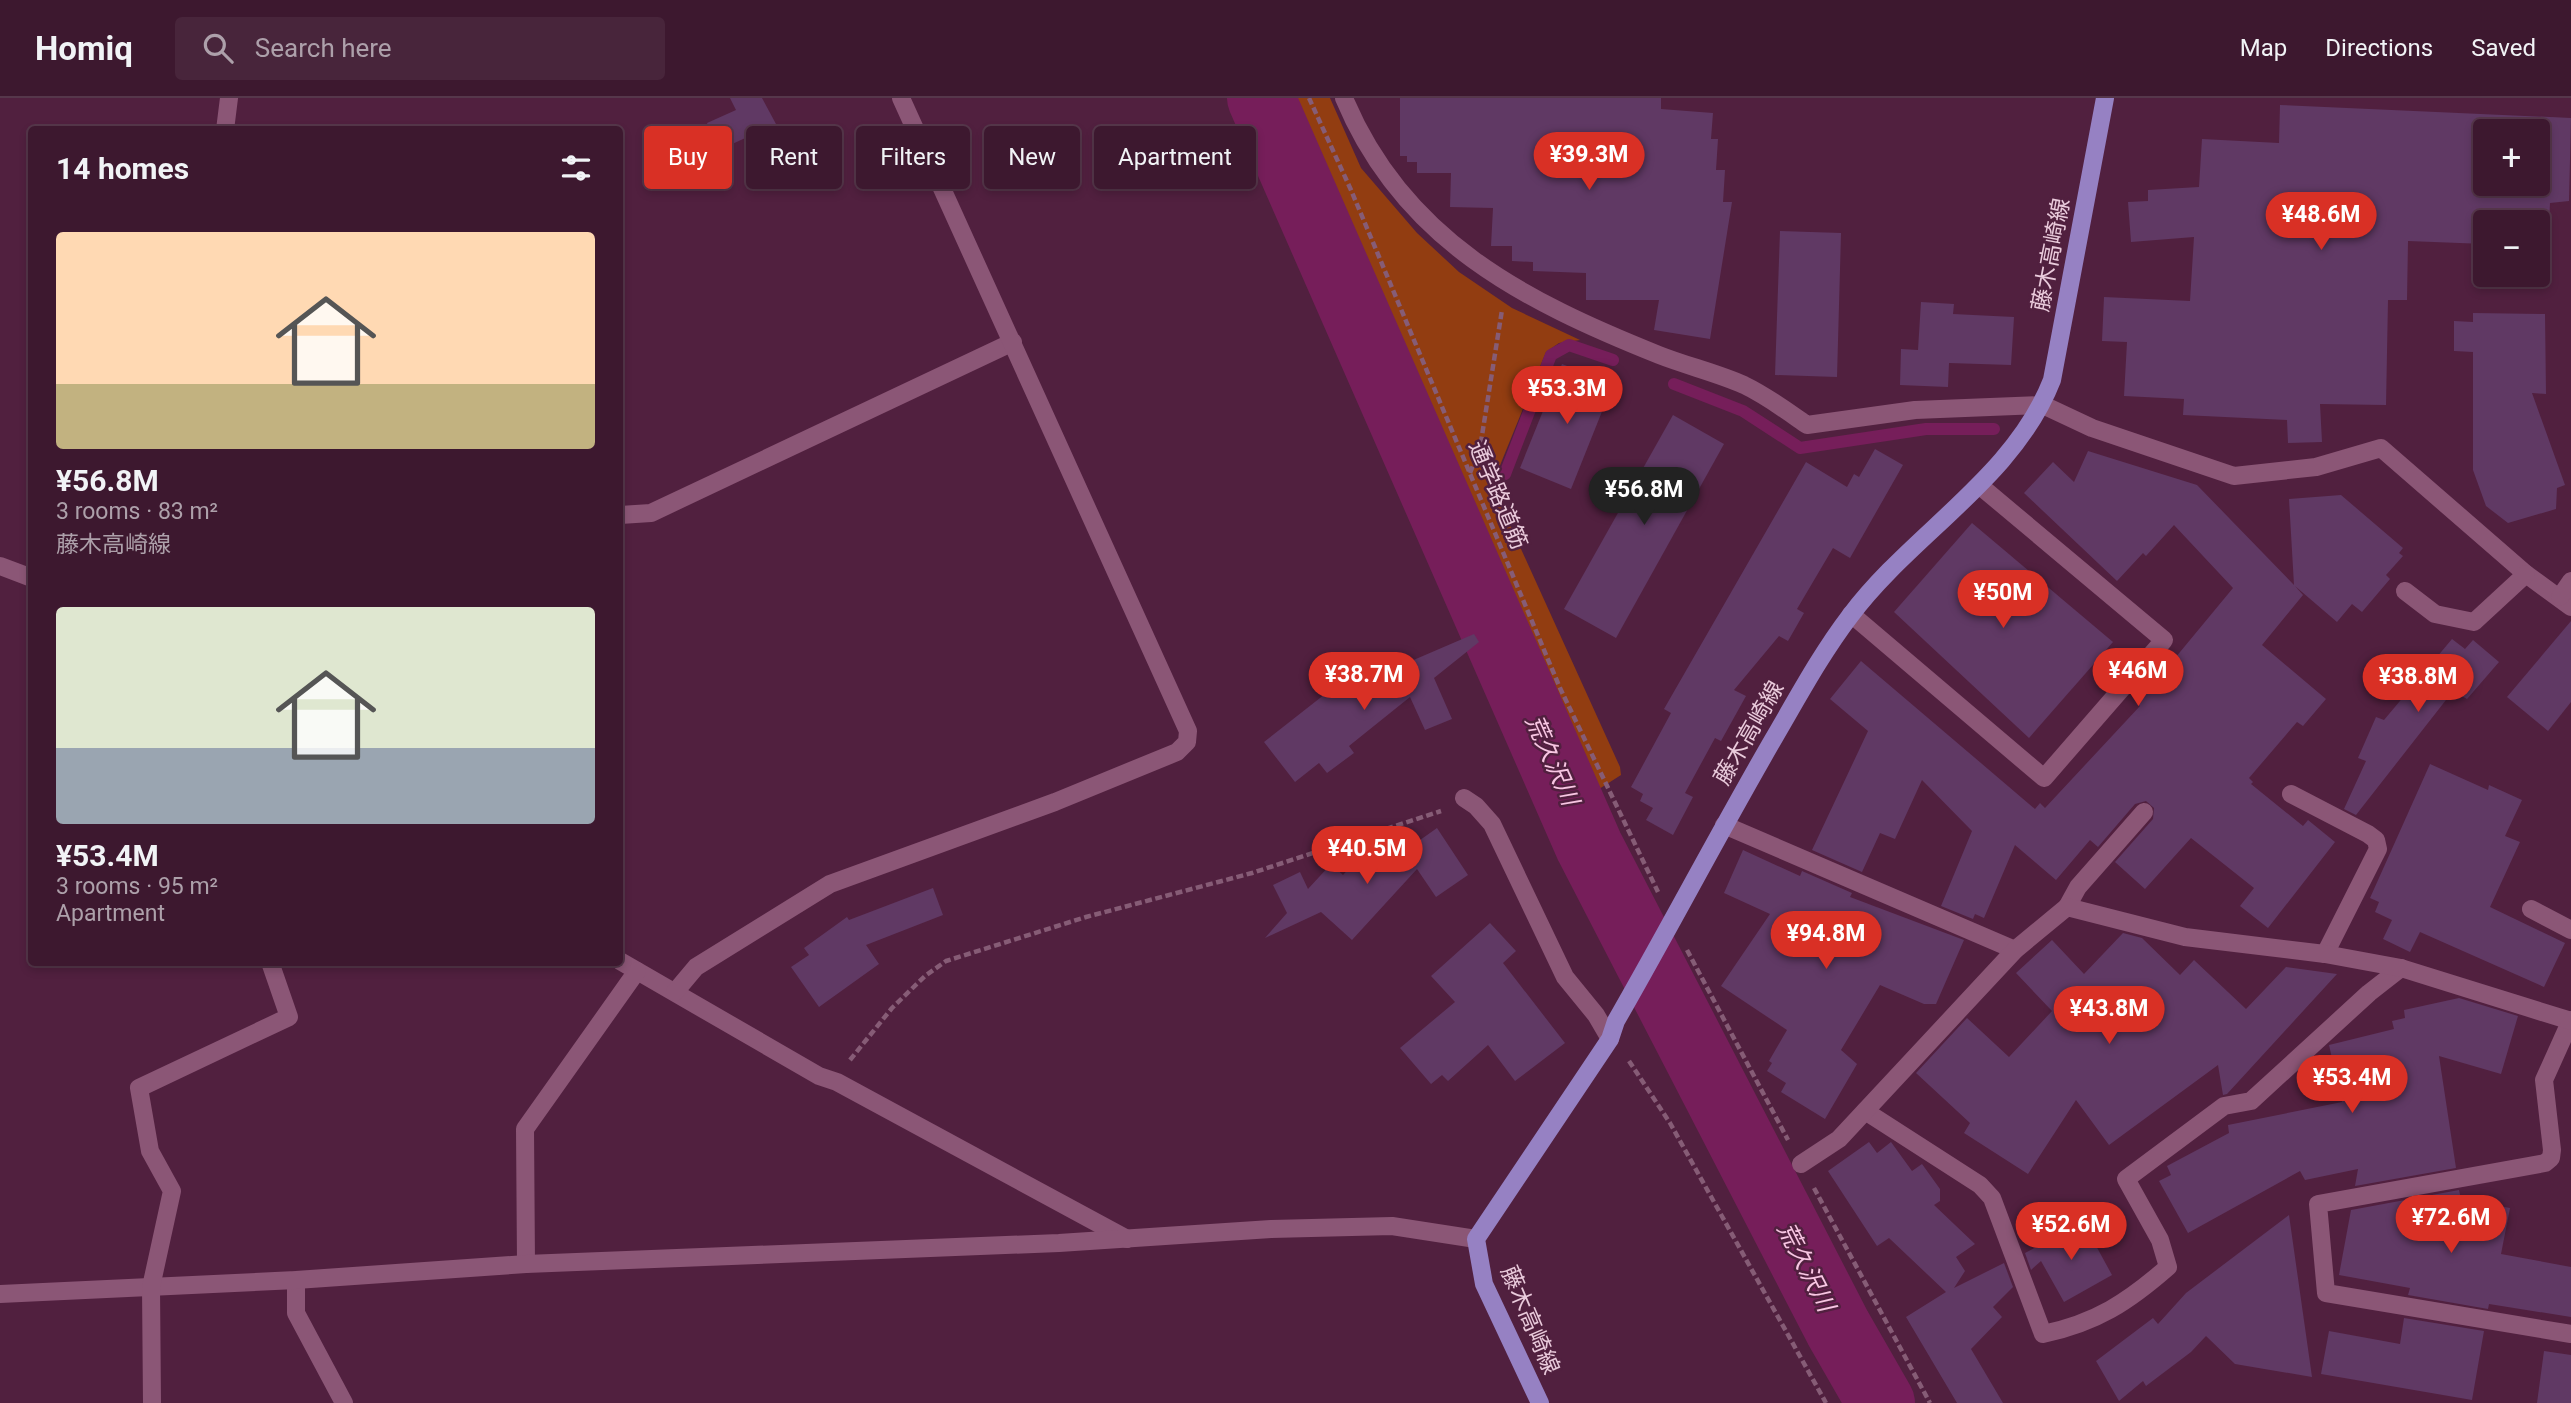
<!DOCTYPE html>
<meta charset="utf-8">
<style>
body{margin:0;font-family:Roboto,"Noto Sans JP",sans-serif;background:#48253b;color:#f1f3f6;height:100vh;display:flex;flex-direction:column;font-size:26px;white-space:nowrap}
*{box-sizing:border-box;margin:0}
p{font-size:23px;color:#ada0aa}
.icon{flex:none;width:38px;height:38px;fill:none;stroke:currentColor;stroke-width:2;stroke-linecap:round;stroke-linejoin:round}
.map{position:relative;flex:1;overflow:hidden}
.sheet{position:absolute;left:28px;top:28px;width:595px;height:840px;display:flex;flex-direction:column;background:#3d182f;border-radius:7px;box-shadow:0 4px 10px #0003,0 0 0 2px #56374b}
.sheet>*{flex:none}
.hud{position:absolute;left:644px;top:28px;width:665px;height:63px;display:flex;gap:14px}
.fabs{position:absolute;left:2473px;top:21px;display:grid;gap:14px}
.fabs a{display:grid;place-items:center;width:77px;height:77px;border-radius:7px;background:#3d182f;box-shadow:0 4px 10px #0003,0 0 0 2px #56374b;font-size:35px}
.price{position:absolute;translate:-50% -60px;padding:0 16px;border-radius:24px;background:#d93025;color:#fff;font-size:23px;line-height:46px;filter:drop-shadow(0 2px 4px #0008)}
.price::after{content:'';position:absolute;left:50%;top:42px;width:21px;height:16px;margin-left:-10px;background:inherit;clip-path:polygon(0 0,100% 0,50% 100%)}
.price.current{background:#222;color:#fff}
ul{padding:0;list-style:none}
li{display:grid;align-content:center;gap:14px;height:371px;padding:0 28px}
li span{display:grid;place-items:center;height:217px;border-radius:7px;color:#555}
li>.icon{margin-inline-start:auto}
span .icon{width:126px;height:126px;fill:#fffc;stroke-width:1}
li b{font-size:30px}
h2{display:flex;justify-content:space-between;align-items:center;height:84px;padding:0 28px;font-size:30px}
.chip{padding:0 24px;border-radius:7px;background:#3d182f;box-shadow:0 4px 10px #0003,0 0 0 2px #56374b;font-size:24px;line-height:63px}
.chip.current{background:#d93025;color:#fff}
header{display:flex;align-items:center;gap:42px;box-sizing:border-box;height:98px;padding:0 35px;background:#3d182f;border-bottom:2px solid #56374b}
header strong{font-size:33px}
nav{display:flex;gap:38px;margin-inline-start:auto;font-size:24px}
.search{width:490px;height:63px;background:#48253b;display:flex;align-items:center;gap:18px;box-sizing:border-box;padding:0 24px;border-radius:7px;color:#ada0aa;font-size:26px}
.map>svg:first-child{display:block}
</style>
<header>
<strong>Homiq</strong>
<div class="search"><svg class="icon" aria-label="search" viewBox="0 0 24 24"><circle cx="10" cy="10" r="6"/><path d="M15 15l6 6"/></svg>Search here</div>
<nav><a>Map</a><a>Directions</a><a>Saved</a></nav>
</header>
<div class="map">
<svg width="2571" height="1305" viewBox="0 0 2571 1305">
<rect width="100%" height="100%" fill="#51203f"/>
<!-- green -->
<polygon fill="#923d11" points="1288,0 1330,0 1361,70 1417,135 1459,174 1512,210 1580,242 1559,245 1546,254 1492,387 1620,669 1621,677 1599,691 1617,729 1611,732 1337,103"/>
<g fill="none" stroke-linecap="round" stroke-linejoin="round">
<!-- stream -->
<g stroke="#761e5a" stroke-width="12">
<polyline points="1674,286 1743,313 1800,350 1926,331 1994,331"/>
<polyline points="1505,376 1551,257 1569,247 1613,262"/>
</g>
<!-- river -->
<polyline stroke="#761e5a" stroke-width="68" points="1261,0 1589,748 1838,1230 1881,1305"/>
</g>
<!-- building -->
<g fill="#603964" fill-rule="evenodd">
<polygon points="730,0 762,0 776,26 719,52 707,25 736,12"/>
<polygon points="1400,0 1661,0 1661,11 1713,15 1711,41 1718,41 1716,72 1725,72 1723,104 1732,104 1710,241 1654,232 1659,202 1586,202 1586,175 1533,173 1533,164 1512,163 1512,148 1491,148 1493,110 1450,109 1451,75 1417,75 1417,64 1407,64 1407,58 1400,58"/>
<path d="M2280 7 2571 20 2569 103 2550 105 2548 144H2538V124H2485V146L2408 143 2407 202H2388L2386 307 2320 306 2322 344 2288 345 2287 322 2183 317 2184 301 2124 298 2127 244 2102 243 2104 199 2190 203 2194 139 2131 144 2128 104 2148 103V92L2199 89 2202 41 2279 45ZM2485 33H2538V86H2485Z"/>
<polygon points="1780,133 1841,135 1837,279 1775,277"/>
<polygon points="1921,204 1954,206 1953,216 2014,219 2011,267 1949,265 1948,289 1900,287 1901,251 1918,252"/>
<polygon points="2473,215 2545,216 2546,296 2532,295 2565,387 2557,390 2556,411 2508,425 2486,408 2473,372 2473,254 2454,253 2454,223 2473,224"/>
<polygon points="1562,266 1613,286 1571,391 1520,370"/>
<polygon points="1673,317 1724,346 1616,540 1564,511"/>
<polygon points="1875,351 1903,367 1850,460 1833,450 1797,511 1804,515 1788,543 1779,538 1734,592 1746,598 1721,643 1715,640 1685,695 1693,699 1673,737 1646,722 1653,710 1640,703 1643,696 1631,689 1671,615 1664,611 1806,364 1847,389 1854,376 1859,379"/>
<polygon points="2088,353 2197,387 2294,487 2289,401 2341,397 2403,450 2399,455 2403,458 2386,477 2390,481 2362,514 2352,506 2337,524 2295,488 2303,497 2262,547 2326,601 2303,628 2297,624 2249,680 2253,684 2251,686 2303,728 2308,722 2335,744 2268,830 2240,808 2254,790 2191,740 2145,791 2115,764 2153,721 2154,710 2146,703 2135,706 2098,749 2090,742 2056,782 2015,747 1984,820 1975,816 1973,821 1941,808 1972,733 1922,682 1895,741 1880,735 1862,774 1812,752 1868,633 1830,601 1861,563 2035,711 2040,705 2045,710 2140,608 2137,606 2233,490 2174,427 2146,458 2143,455 2117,483 2024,395 2053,364 2074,384"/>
<polygon points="1972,425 2113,544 2029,640 1894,514"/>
<polygon points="2571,523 2571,604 2548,633 2507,599"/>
<polygon points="1474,536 1479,544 1434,580 1452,621 1425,632 1410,599 1349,648 1354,655 1327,675 1319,665 1295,684 1264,644 1334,589 1338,594 1356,580 1360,585"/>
<polygon points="2452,541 2465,551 2473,542 2499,564 2467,601 2453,593 2356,717 2344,711 2366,663 2358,660 2376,619 2384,622"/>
<polygon points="2430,666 2488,692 2489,687 2522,702 2505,738 2520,744 2490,809 2565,845 2544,889 2420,834 2410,854 2383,841 2392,822 2375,814 2379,804 2370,800"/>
<polygon points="1437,730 1468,777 1436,799 1417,771 1352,842 1321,814 1265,840 1287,815 1273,787 1300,774 1308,791 1331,766 1343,777 1365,753 1382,769"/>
<polygon points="1743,752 1800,778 1802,773 1852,795 1850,799 1964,842 1936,906 1924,906 1880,887 1841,952 1857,966 1825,1021 1781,994 1786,985 1767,973 1772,965 1769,963 1787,932 1721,888 1770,816 1724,795"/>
<polygon points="933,790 943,817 866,847 879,866 819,909 791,869 809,857 804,850 847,819 849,822"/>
<polygon points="1490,825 1516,853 1503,865 1565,945 1515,983 1488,947 1448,983 1442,977 1431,986 1400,950 1455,904 1431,878"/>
<polygon points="2123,835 2142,840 2180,877 2194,862 2246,911 2286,869 2337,876 2227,996 2223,997 2218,967 2109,1047 2076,1002 2028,1076 1964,1035 1970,1025 1916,975 1967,920 2009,959 2052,913 2016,875 2052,842 2084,876"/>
<polygon points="2459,900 2518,918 2501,976 2439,958 2456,1070 2355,1088 2358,1071 2305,1082 2300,1073 2188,1135 2159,1083 2171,1077 2167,1068 2229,1035 2228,1027 2342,1004 2329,947 2394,931 2392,923 2405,920 2404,912"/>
<polygon points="1869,1044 1877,1055 1891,1044 1912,1073 1922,1066 1940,1091 1940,1103 1934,1107 1975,1146 1956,1159 1965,1173 1954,1190 2004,1165 2013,1189 1993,1209 2002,1219 1971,1251 2003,1305 1957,1305 1906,1219 1946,1194 1889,1140 1877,1148 1828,1073"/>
<polygon points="2459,1092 2461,1101 2510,1110 2501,1156 2571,1169 2571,1219 2489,1206 2488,1211 2408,1197 2410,1190 2339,1177 2351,1112"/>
<polygon points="2289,1117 2312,1279 2235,1266 2206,1238 2191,1254 2146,1288 2143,1283 2119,1303 2096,1263 2153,1220 2158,1226 2186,1195"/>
<polygon points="2083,1124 2112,1177 2064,1204 2041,1163 2031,1172 2025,1155"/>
<polygon points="2404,1220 2484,1233 2472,1302 2321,1276 2329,1233 2400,1246"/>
<polygon points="2544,1253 2571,1257 2571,1305 2537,1305"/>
</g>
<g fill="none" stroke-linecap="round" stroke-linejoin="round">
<!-- path -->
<g stroke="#865c76" stroke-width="4.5" stroke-dasharray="7 3.5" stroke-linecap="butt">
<polyline points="1309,0 1351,92 1560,590 1658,794"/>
<polyline points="1470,375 1480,350 1502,212"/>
<polyline points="1687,852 1788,1042"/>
<polyline points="850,962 892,910 925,878 946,863 1086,819 1252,775 1441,713"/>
<polyline points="1629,963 1670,1025 1826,1305"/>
<polyline points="1814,1090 1930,1305"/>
</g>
<!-- minor -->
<g stroke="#8b5676" stroke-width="18">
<path d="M1344 0C1403 142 1524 203 1659 257 1687 268 1717 275 1744 287 1767 298 1787 313 1807 327L1915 312 2043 307 2092 330 2234 378 2316 369 2381 350 2526 476 2571 509"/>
<polyline points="225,32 229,0"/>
<polyline points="620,417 651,415 1013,244"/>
<polyline points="0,468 32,480"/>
<polyline points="2405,493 2435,516 2474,524 2526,476"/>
<polyline points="2560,499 2571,483"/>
<polyline points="1851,516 2044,680 2164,542 1979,387"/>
<polyline points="2291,696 2368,736 2376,742 2378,751 2325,856"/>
<polyline points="1464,700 1476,708 1492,726 1565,879 1596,917 1610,941"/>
<polyline points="1724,727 2015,852"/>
<polyline points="2067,809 2078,789 2144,714"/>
<polyline points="2531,811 2571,832"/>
<polyline points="620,863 819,978 837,984 1127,1141"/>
<polyline points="675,894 696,869 830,786 1055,704 1177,654 1187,644 1188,633 901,0"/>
<polyline points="2571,922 2544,982 2552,1052 2551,1060 2545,1065 2318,1106 2326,1195 2571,1236"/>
<path d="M1865 1013 1980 1087 1992 1100 2043 1236C2096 1225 2128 1204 2168 1169L2160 1142 2126 1081 2224 1008 2251 1003 2369 895 2401 870"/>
<polyline points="1801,1066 1839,1041 2015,852 2067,809 2185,839 2325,856 2401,870 2571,923"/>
<polyline points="526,1166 525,1031 637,873"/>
<polyline points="296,1182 296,1215 344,1305"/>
<polyline points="0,1196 296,1182 526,1166 1059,1145 1271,1131 1392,1128 1476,1141"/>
<polyline points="152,1305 151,1189 172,1093 150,1053 139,990 289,919 270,864"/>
</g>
<!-- major -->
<path stroke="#9681c3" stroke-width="18" d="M1540 1305 1484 1186 1476 1141 1610 941 1616 923C1670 829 1720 733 1774 640 1798 599 1821 556 1850 518 1911 436 2014 380 2052 282L2105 0"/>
</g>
<g text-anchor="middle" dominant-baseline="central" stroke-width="5" stroke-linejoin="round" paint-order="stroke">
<!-- street labels -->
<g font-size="23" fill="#eacbdc" stroke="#51203f">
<text transform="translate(2051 157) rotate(-79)">藤木高崎線</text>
<text transform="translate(1498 397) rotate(67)">通学路道筋</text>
<text transform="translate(1749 635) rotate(-60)">藤木高崎線</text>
<text transform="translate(1530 1222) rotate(67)">藤木高崎線</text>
</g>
<!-- water labels -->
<g font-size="24" font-style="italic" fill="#f8c6e3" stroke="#51203f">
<text transform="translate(1552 662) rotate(66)">荒久沢川</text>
<text transform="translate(1806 1169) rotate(63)">荒久沢川</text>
</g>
</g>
</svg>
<div class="fabs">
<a>+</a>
<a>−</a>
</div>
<b class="price" style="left:1589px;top:94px">¥39.3M</b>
<b class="price" style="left:2321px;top:154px">¥48.6M</b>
<b class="price" style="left:1567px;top:328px">¥53.3M</b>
<b class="price current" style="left:1644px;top:429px">¥56.8M</b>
<b class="price" style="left:2003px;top:532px">¥50M</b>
<b class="price" style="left:2138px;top:610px">¥46M</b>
<b class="price" style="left:1364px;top:614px">¥38.7M</b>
<b class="price" style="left:2418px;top:616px">¥38.8M</b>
<b class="price" style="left:1367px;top:788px">¥40.5M</b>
<b class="price" style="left:1826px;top:873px">¥94.8M</b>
<b class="price" style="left:2109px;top:948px">¥43.8M</b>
<b class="price" style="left:2352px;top:1017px">¥53.4M</b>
<b class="price" style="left:2451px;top:1157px">¥72.6M</b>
<b class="price" style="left:2071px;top:1164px">¥52.6M</b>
<div class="hud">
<a class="chip current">Buy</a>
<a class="chip">Rent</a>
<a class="chip">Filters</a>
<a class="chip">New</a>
<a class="chip">Apartment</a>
</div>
<section class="sheet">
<h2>14 homes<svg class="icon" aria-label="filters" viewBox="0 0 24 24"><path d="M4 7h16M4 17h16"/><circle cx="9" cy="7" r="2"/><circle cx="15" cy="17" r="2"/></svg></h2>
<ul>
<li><span style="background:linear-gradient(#ffd9b3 70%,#c2b280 0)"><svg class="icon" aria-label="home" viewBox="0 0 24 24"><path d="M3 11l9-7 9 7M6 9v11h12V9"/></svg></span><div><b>¥56.8M</b><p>3 rooms · 83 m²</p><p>藤木高崎線</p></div></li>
<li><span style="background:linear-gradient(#dfe7d0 65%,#9aa5b1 0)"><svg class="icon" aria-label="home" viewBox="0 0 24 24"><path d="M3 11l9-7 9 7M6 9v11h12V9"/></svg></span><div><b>¥53.4M</b><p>3 rooms · 95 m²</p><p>Apartment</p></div></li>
</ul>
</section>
</div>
